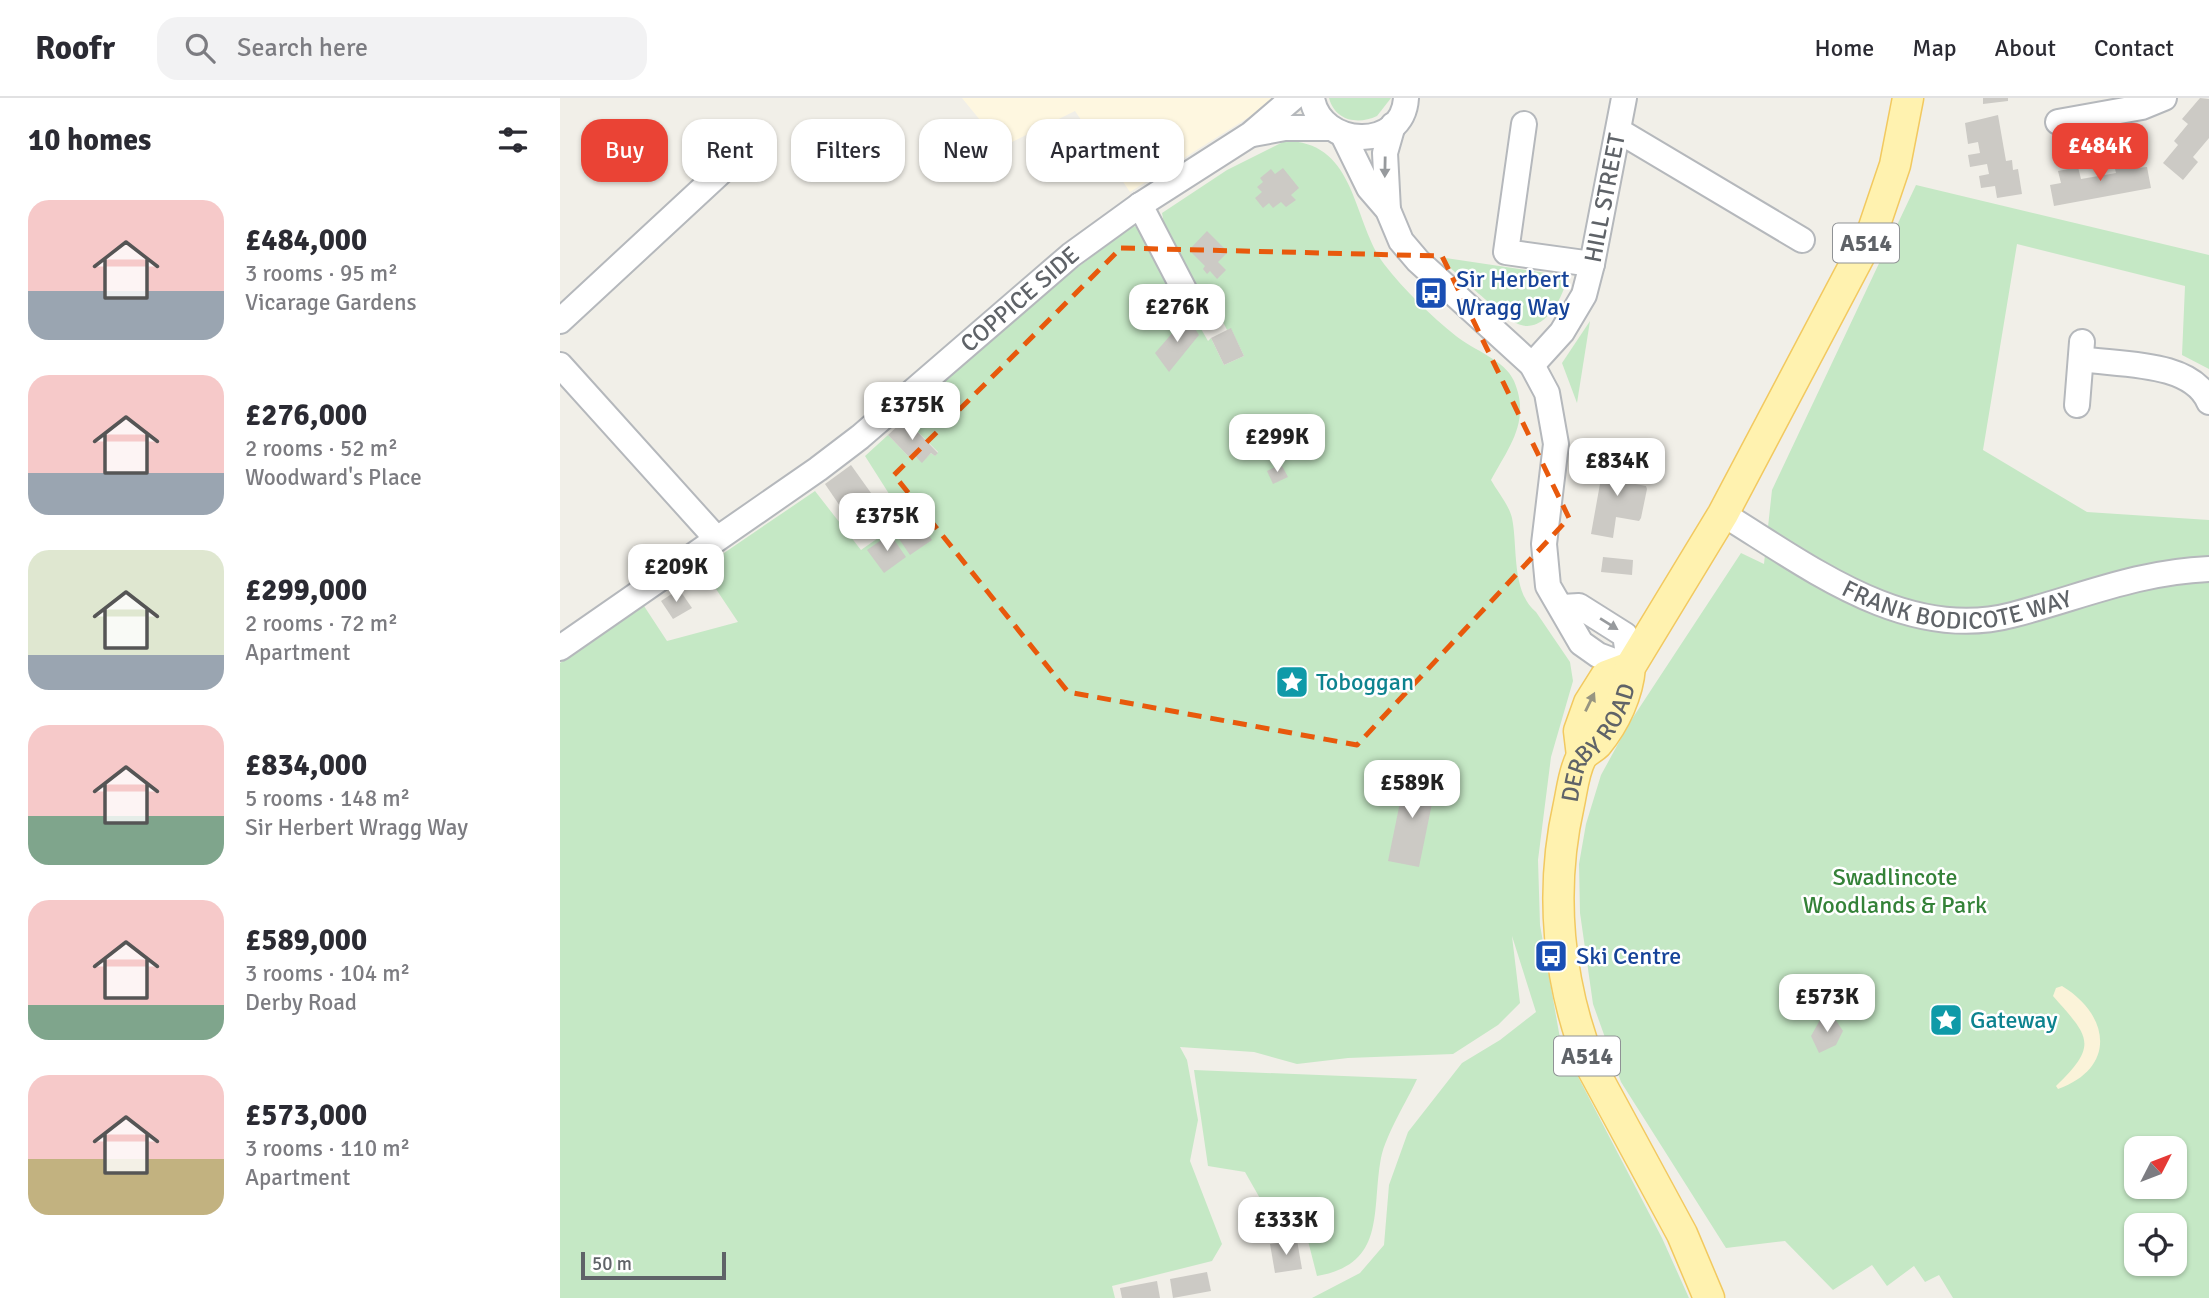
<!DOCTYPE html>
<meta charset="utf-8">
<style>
body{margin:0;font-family:Signika,sans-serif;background:#f2f2f3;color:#2b2b33;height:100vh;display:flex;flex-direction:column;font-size:26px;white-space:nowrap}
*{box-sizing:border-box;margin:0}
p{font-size:23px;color:#7c7c81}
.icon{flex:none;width:38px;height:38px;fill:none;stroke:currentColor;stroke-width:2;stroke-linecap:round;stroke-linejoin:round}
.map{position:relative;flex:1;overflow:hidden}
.sheet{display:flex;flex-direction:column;background:#fff;width:560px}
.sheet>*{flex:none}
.guide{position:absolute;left:21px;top:21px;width:665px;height:63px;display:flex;gap:14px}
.needle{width:46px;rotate:48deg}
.buttons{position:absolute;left:1564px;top:1038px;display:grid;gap:14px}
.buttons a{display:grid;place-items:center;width:63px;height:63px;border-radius:14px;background:#fff;box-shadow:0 2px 5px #0004;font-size:35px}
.scale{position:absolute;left:21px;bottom:18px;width:145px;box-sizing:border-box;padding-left:7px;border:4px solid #5f6368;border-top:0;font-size:19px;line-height:24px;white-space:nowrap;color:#5f6368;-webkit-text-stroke:5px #fff;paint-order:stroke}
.price{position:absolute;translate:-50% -60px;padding:0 16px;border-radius:14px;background:#fff;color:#222;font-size:23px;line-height:46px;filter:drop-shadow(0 2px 4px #0008)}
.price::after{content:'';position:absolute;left:50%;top:42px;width:21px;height:16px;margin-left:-10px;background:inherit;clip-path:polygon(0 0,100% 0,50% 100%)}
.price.active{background:#ea4335;color:#fff}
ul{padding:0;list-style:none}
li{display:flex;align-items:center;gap:21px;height:175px;padding:0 28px}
li span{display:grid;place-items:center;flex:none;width:196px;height:140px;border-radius:21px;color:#555}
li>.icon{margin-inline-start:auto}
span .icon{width:84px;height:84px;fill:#fffc;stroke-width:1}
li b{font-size:30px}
h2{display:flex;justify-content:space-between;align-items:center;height:84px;padding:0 28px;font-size:30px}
.chip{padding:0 24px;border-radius:21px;background:#fff;box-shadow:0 2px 5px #0004;font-size:24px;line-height:63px}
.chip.active{background:#ea4335;color:#fff}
header{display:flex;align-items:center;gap:42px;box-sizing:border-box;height:98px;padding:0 35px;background:#fff;border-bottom:2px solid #e1e1e2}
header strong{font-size:33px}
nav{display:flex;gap:38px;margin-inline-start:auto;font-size:24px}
.search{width:490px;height:63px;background:#f2f2f3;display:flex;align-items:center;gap:18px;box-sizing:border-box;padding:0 24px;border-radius:21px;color:#7c7c81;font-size:26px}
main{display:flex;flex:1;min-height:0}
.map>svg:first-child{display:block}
</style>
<header>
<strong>Roofr</strong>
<div class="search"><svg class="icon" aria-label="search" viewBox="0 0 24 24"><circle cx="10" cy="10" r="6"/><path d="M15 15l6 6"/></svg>Search here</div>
<nav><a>Home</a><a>Map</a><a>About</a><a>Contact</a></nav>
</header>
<main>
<section class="sheet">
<h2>10 homes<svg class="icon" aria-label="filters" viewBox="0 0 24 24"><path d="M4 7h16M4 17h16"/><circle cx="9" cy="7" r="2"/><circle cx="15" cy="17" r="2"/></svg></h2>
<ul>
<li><span style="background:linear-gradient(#f6c9c9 65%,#9aa5b1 0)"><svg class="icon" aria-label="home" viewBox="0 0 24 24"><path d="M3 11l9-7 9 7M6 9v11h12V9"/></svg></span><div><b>£484,000</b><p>3 rooms · 95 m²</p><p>Vicarage Gardens</p></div></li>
<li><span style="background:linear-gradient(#f6c9c9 70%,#9aa5b1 0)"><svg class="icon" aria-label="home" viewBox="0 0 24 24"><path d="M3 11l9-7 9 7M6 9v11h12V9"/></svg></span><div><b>£276,000</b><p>2 rooms · 52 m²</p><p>Woodward's Place</p></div></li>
<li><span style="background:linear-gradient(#dfe7d0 75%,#9aa5b1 0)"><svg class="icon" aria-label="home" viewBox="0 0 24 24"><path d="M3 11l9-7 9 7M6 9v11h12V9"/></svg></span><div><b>£299,000</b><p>2 rooms · 72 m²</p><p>Apartment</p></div></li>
<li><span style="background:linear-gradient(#f6c9c9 65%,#7fa58c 0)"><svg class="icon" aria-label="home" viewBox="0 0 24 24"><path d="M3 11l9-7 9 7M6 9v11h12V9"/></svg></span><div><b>£834,000</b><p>5 rooms · 148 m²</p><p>Sir Herbert Wragg Way</p></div></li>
<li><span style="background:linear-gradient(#f6c9c9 75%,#7fa58c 0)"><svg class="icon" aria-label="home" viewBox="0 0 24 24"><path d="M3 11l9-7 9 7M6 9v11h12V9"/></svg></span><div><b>£589,000</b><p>3 rooms · 104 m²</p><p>Derby Road</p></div></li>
<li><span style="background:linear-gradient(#f6c9c9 60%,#c2b280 0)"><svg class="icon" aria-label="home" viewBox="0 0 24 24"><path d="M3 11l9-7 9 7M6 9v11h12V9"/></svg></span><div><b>£573,000</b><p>3 rooms · 110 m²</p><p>Apartment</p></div></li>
</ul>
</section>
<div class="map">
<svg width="1649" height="1200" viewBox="0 0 1649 1200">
<rect width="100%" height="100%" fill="#f1efe8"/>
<!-- commercial -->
<polygon fill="#fef7e0" points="402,0 719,0 570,94 515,13 442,49"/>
<!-- green -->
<g fill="#c5e8c5" fill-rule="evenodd">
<path d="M769 0H831L817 18C798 27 775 23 769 0Z"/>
<path d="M725 43C797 43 792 123 824 166 845 193 870 217 896 238 913 252 945 262 954 283 971 323 949 349 931 382 937 393 949 407 952 420 958 449 951 493 976 514L1010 564 1013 583 991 659 978 762 980 827 1001 946 1102 1140 1129 1200H752L800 1175 824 1147 829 1087 848 1034 902 965 940 942 976 914 952 838 960 905 938 927 893 956 788 960 737 966 694 954 620 949 627 962 638 1022 630 1063 662 1146 652 1163 552 1188 555 1200H0V565L84 508 107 543 178 524 142 470 255 393 301 452 345 421 305 358 328 337 352 362 356 359 362 364 371 355 375 358 378 354 345 321 350 314 466 208 573 128 583 130 648 243 651 240 664 267 684 258 671 231 667 232 655 208 645 213 606 137 602 115 667 72Z"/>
<path d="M1356 87 1649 157V271L1622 257 1625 188 1457 146 1423 352 1527 414 1649 422V1200H1393L1379 1177 1365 1184 1354 1168 1327 1188 1312 1167 1273 1192 1225 1143 1166 1150 1061 984 1033 906 1020 815 1019 766 1026 726 1041 677 1070 624 1181 455 1204 466 1212 392ZM1577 1050H1615V1088H1577ZM1577 1127H1615V1166H1577Z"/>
<path d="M879 159 993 176 1002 178 1006 185C1000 204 983 236 958 226 944 220 892 172 879 159Z"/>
<polygon points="1030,223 1017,305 1002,265"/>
<path d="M634 972 857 981C847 1003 826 1036 821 1060 811 1113 827 1166 757 1178L747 1139 718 1132 685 1074 648 1068Z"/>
</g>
<!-- sand -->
<path fill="#fbf3d9" d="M1502 888C1550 917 1557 970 1498 991L1496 988C1540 946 1528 938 1493 898L1496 890Z"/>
<!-- building -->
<g fill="#cccac5">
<polygon points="1423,0 1448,0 1448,3 1423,6"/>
<polygon points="1640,0 1649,1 1649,40 1633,59 1638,64 1623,82 1603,65 1618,47 1614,43 1628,26 1622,21"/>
<polygon points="1438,17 1446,63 1452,62 1453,72 1458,71 1462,96 1437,100 1435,88 1421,90 1419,78 1429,76 1427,66 1410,69 1408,57 1420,55 1418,44 1408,46 1405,25"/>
<polygon points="1575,58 1578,70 1587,69 1591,90 1494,108 1490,87 1501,85 1498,73 1518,69 1521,81 1556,75 1553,62"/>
<polygon points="723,70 739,90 731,97 736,102 726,109 721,104 713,110 709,105 703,110 695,100 702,94 697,89 703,84 700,80 711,71 715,76"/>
<polygon points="647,133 668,154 658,164 666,172 657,181 650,173 647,176 643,171 645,168 629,152"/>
<polygon points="627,218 639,237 609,274 595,255"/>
<polygon points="671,230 684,258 664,267 651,240"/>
<polygon points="345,321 378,355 375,358 371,355 362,365 356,359 352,362 328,337"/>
<polygon points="1045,358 1069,363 1065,384 1086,388 1087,391 1081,420 1079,423 1056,419 1053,440 1031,436"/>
<polygon points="721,366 728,379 713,386 707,373"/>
<polygon points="291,367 311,395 284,414 265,386"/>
<polygon points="359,423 372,442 350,457 337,438"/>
<polygon points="330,436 346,459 324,475 307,452"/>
<polygon points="1043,459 1073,462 1072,477 1041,474"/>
<polygon points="119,491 132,510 113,521 101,503"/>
<polygon points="846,675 877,681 859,769 828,763"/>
<polygon points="1273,918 1283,933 1276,947 1259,955 1251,938 1260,922"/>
<polygon points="737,1142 742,1171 715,1175 710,1146"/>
<polygon points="647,1174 651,1193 613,1200 610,1181"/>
<polygon points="597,1183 600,1200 562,1200 560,1190"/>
</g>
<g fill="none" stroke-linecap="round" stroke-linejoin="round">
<defs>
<g id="minor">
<path d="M752 0C760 50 843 54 846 0"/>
<polyline points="1498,24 1582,9 1604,0"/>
<polyline points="964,26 946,154 1032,166"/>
<polyline points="1059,33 1242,142"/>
<polyline points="693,36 725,30 769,30"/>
<polyline points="783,37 809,90 828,112 841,143 858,163 972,267 987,295 996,346 984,446 988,488 1021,545 1038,557 1070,569 1065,537 1019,508 1002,509"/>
<polyline points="580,107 631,205"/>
<polyline points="828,112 825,55 833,27"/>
<polyline points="0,223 163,72"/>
<path d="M1521 261C1559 267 1632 263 1649 304"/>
<polyline points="0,267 156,440"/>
<path id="s1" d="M972 267 1002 234 1024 197 1032 166 1064 0"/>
<polyline points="1517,307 1522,244"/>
<path id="s2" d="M1163 416C1248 468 1346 545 1452 517 1521 499 1577 474 1649 471"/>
<path id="s3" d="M0 550 258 371 300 339 511 157 580 107 691 36 733 0"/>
</g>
<g id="major">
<polyline points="1022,658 1019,633 1029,605 1046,578 1070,569"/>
<path id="s4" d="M1149 1200 1122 1136 1031 968C998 885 989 794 1009 706 1012 692 1014 673 1021 660 1024 654 1032 651 1037 646 1055 624 1068 596 1070 569L1163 416 1313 132 1335 67 1348 0"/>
</g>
</defs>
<!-- minor casing -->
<use href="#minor" stroke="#b5b8bc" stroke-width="28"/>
<!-- major casing -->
<use href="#major" stroke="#f2c960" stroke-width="33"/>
<!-- minor -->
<use href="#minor" stroke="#fff" stroke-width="24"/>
<!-- major -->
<use href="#major" stroke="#fff2af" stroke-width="30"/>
</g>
<!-- one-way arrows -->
<defs><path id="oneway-solid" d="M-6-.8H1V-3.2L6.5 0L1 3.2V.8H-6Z" transform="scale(1.75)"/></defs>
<g fill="#979a9d">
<use href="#oneway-solid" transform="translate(825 69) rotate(91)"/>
<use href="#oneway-solid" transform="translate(1049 526) rotate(32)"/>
</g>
<use fill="#979581" href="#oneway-solid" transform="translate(1030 604) rotate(-64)"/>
<!-- marked area -->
<path fill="none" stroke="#e8590c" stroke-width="5" stroke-dasharray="14 9" stroke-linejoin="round" d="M561 150 882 158 1009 420 797 647 508 594 334 377Z"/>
<!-- icons -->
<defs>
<symbol id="bus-square" viewBox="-11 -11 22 22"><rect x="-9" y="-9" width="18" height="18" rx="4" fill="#1a4fb4" stroke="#fff"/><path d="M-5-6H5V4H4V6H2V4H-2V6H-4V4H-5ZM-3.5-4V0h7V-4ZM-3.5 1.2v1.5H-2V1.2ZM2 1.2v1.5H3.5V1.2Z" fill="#fff"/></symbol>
<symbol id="sight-square" viewBox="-11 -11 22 22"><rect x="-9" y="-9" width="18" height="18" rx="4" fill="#0f9aa8" stroke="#fff"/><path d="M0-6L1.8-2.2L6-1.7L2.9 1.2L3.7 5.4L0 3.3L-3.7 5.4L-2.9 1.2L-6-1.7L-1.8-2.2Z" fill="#fff"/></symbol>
</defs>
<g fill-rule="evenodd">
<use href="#bus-square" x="852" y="176" width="38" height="38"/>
<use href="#sight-square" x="713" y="565" width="38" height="38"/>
<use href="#bus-square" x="972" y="839" width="38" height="38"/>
<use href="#sight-square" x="1367" y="903" width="38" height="38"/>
</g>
<g text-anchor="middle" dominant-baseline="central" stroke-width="5" stroke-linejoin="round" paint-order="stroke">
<!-- shield labels -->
<g fill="#fff" stroke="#8f9295" stroke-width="2">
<rect x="1273" y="125.5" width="66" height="39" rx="5"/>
<rect x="994" y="938.5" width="66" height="39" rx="5"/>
</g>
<g font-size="23" font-weight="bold" fill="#5f6368">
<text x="1306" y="145">A514</text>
<text x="1027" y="958">A514</text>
</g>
<!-- street labels -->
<g font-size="24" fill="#5f6368" stroke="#fff">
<text stroke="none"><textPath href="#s1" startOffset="187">HILL STREET</textPath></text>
<text stroke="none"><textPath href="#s3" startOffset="578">COPPICE SIDE</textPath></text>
<text stroke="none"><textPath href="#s2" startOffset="259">FRANK BODICOTE WAY</textPath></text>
<text stroke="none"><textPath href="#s4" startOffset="597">DERBY ROAD</textPath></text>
</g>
<!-- transit labels -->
<g font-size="24" fill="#164399" stroke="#fff" text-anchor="start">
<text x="896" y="181">Sir Herbert<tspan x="896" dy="28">Wragg Way</tspan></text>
<text x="1016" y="858">Ski Centre</text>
</g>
<!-- culture labels -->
<g font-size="24" fill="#0d838f" stroke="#fff" text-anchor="start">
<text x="756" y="584">Toboggan</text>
<text x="1410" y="922">Gateway</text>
</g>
<!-- park labels -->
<g font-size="24" fill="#348238" stroke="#fff">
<text x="1335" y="779">Swadlincote<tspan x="1335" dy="28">Woodlands &amp; Park</tspan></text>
</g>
</g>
</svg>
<div class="buttons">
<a><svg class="needle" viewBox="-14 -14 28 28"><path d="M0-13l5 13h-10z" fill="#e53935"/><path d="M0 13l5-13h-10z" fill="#7c7c81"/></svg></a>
<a><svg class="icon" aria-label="locate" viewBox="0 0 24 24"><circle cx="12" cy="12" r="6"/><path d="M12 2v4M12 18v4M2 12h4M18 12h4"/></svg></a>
</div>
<div class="scale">50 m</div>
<b class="price active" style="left:1540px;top:85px">£484K</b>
<b class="price" style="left:617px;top:246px">£276K</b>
<b class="price" style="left:352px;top:344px">£375K</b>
<b class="price" style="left:717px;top:376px">£299K</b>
<b class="price" style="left:1057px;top:400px">£834K</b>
<b class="price" style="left:327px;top:455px">£375K</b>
<b class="price" style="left:116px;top:506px">£209K</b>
<b class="price" style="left:852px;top:722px">£589K</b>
<b class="price" style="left:1267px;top:936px">£573K</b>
<b class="price" style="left:726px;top:1159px">£333K</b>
<div class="guide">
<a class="chip active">Buy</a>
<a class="chip">Rent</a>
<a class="chip">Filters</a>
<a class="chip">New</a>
<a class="chip">Apartment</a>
</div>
</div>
</main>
